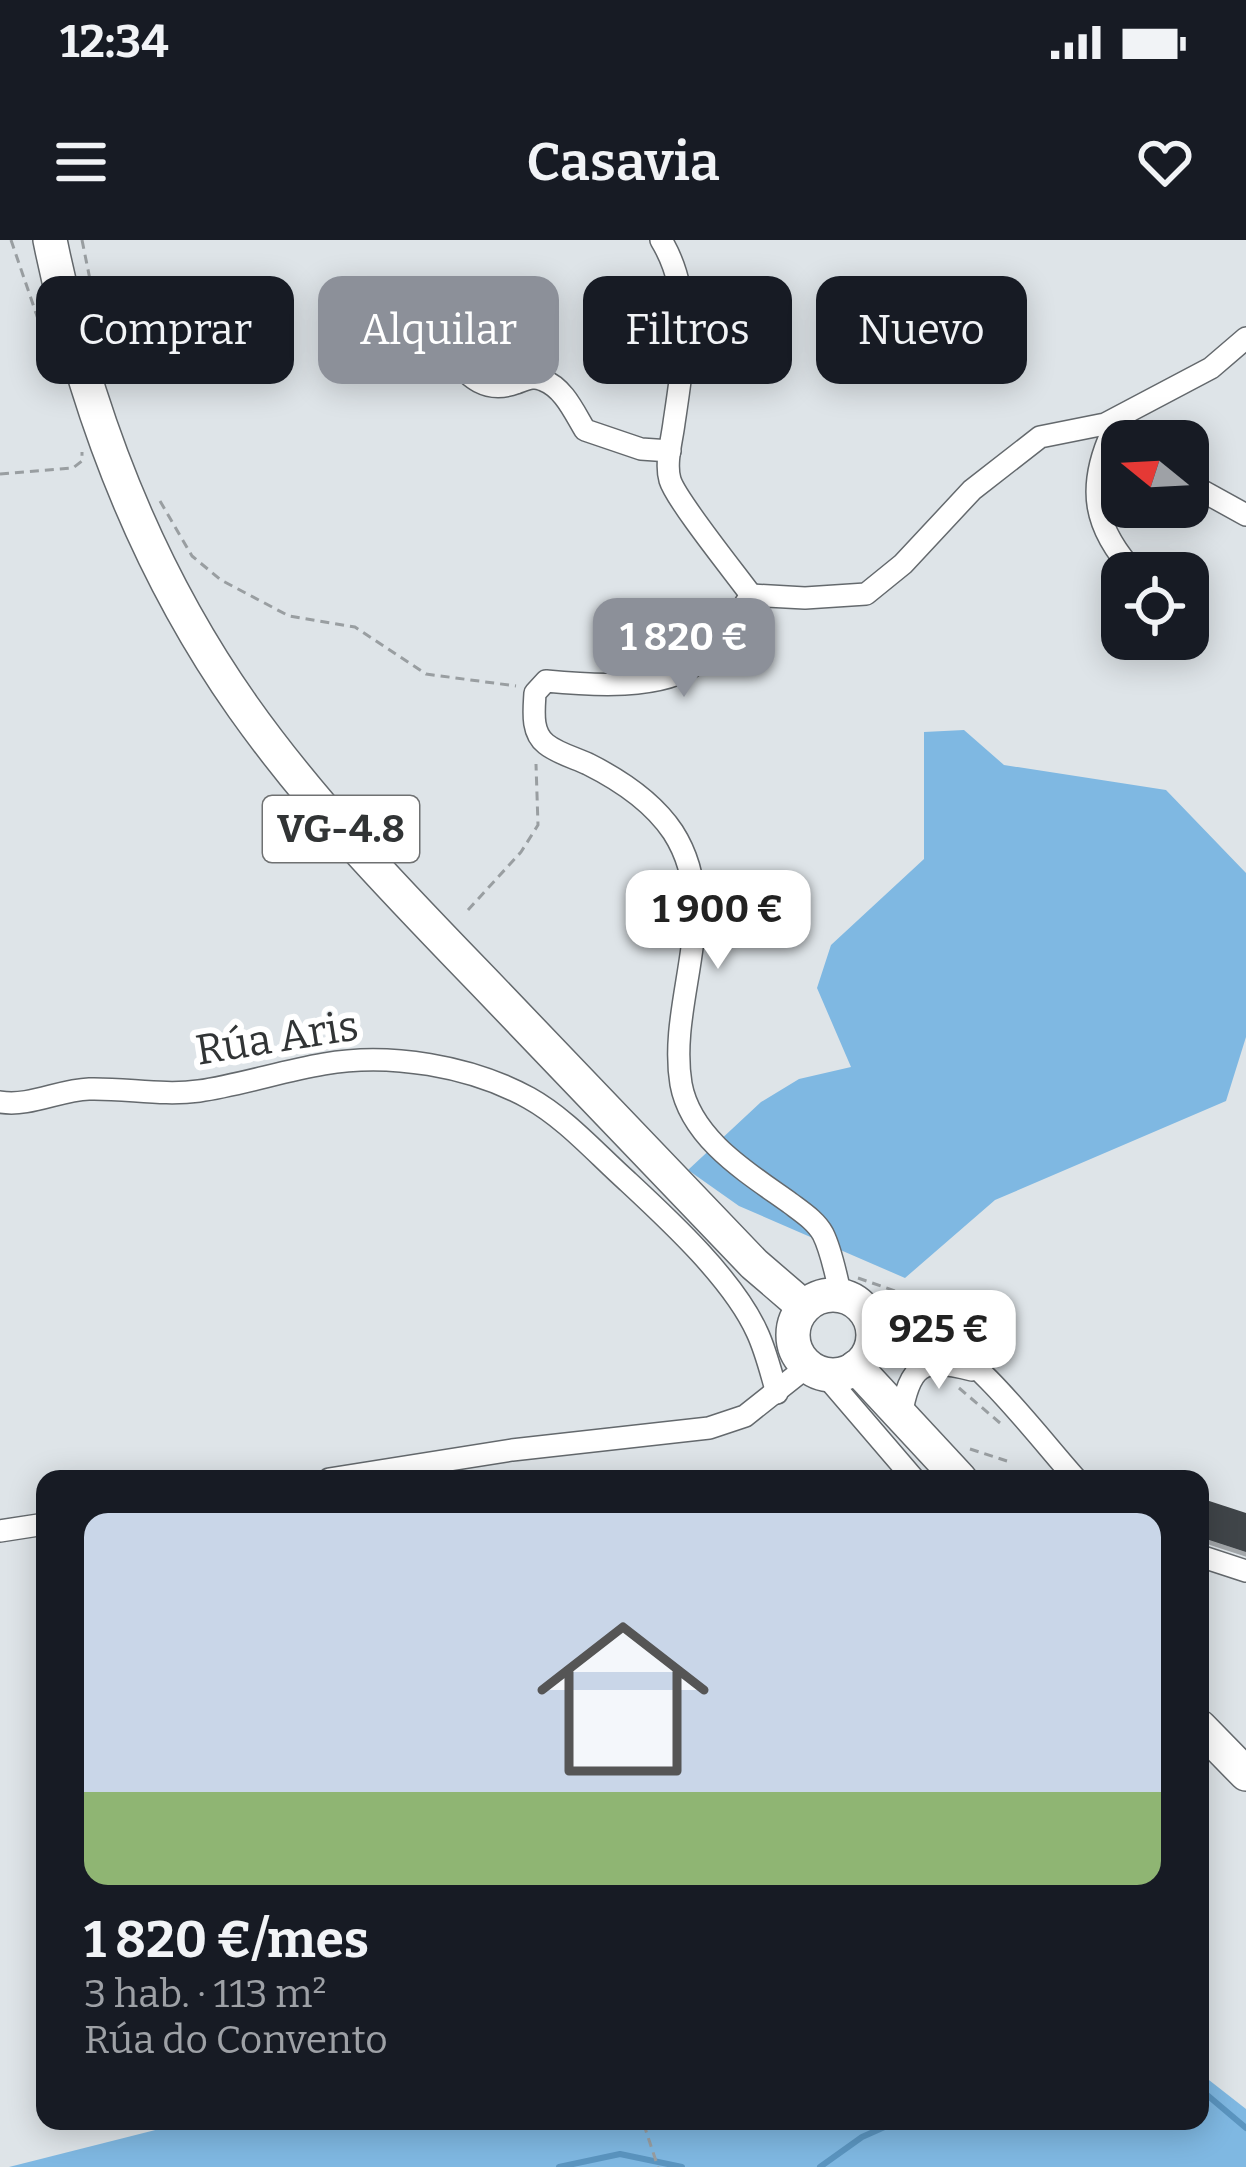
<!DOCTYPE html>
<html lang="es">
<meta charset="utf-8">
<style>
body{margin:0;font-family:Bitter,serif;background:#242831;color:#f1f3f6;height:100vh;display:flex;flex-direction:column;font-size:45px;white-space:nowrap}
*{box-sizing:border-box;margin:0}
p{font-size:39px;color:#9ea1a6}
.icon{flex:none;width:66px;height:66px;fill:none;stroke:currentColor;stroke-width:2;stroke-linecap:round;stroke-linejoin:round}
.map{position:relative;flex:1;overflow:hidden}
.details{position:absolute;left:36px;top:1230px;width:1173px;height:660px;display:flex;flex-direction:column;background:#171b24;border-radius:24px;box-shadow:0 6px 30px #0003}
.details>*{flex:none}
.hud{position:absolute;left:36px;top:36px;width:1176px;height:108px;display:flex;gap:24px}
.needle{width:78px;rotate:288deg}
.buttons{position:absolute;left:1101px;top:180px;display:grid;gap:24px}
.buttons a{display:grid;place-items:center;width:108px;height:108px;border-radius:24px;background:#171b24;box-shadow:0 6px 30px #0003;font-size:60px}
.price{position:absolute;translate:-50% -102px;padding:0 27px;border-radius:24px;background:#fff;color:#222;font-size:39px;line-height:78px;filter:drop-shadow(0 3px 6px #0008)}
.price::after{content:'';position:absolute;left:50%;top:72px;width:36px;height:27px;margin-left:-18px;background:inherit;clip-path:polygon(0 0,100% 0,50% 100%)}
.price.on{background:#8c9099;color:#fff}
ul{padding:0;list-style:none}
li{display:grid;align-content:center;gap:24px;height:636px;padding:0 48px}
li+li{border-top:3px solid #363941}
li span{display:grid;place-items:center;height:372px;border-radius:24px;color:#555}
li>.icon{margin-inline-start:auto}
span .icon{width:216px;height:216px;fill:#fffc;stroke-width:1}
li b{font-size:51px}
.chip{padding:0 42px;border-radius:24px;background:#171b24;box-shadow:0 6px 30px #0003;font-size:42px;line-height:108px}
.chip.on{background:#8c9099;color:#fff}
.status{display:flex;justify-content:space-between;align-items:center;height:84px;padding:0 60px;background:#171b24;direction:ltr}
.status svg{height:33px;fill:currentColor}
header{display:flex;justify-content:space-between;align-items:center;height:156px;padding:0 48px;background:#171b24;font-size:54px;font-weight:600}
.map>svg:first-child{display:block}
</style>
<div class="status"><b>12:34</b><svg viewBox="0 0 49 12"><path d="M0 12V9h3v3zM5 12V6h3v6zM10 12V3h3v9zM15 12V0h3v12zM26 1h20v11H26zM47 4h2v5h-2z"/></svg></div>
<header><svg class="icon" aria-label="menu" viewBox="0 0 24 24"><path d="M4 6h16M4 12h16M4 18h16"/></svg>Casavia<svg class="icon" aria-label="heart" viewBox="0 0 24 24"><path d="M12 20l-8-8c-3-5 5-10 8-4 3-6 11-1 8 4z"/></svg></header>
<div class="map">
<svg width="1246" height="1927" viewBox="0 0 1246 1927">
<defs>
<filter id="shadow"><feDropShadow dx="7" dy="7" stdDeviation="0" flood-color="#0004"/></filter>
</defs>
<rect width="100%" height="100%" fill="#dee4e8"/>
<!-- green -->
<g fill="#7fb8e2">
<polygon points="964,490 1004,525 1166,550 1246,633 1246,797 1226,861 995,960 905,1038 739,966 688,930 761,862 799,839 851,827 817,748 831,705 924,619 924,492"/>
<polygon points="1200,1833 1246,1869 1246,1927 9,1927 191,1881 1200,1881"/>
</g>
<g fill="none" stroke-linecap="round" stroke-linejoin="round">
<!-- stream -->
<g stroke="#5b95c0" stroke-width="6">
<polyline points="1200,1849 1246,1888"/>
<polyline points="559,1927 620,1914 682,1927"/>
<polyline points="820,1927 862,1897 898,1881"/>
</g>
</g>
<!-- building -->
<polygon fill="#404549" filter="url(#shadow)" points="1200,1258 1246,1273 1246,1312 1200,1297"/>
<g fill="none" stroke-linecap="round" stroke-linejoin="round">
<defs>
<g id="minor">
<path d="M661 0C695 56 683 122 674 183 672 200 665 223 670 240 676 260 735 333 751 355"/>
<path d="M451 117C469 137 486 154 516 143 525 140 533 135 543 140 564 148 574 172 585 190L641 209 670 211"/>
<path d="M1112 192C1086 249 1094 288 1135 333"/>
<polyline points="1188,243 1246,275"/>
<path d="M751 355C735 379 720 405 697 423 663 451 588 445 546 441L535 453C534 471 531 492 546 504 557 513 575 518 588 524 620 540 653 562 673 592 724 671 667 760 681 844 691 899 748 933 790 963 802 972 816 981 823 994 832 1012 836 1036 841 1056"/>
<polyline points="751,355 805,358 866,354 903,324 972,250 1040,197 1105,184 1211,128 1246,98"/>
<path d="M0 862C30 867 59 850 89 849 126 848 162 856 199 851 241 845 282 831 324 824 389 812 471 826 529 858 565 878 595 912 626 940 669 980 733 1039 757 1092 766 1111 771 1133 777 1153"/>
<path d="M872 1087C891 1087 910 1086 928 1093 975 1112 1040 1199 1076 1239"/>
<polyline points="824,1134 914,1239"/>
<path d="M901 1176C910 1124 922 1117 972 1130"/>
<polyline points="329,1239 512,1210 709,1188 745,1176 808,1126"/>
<polyline points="0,1291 45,1284"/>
<polyline points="1200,1316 1246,1331"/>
</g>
<g id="highway">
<path d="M50 0C84 166 145 328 243 467 313 566 399 654 483 741 573 835 663 929 754 1024L804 1067"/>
<circle cx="833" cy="1095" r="40"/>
<polyline points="856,1127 960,1239"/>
<polyline points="1200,1487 1246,1534"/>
</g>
</defs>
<!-- minor casing -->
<use href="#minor" stroke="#64696d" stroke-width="24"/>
<!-- highway casing -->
<use href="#highway" stroke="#64696d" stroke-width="36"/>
<!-- path -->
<g stroke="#999ea1" stroke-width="3" stroke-dasharray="9 6" stroke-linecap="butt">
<polyline points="11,0 51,117"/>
<polyline points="82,0 101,94"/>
<polyline points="0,234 73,228 82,221 82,212"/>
<polyline points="160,261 192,316 221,340 289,376 355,387 426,434 516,446"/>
<polyline points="468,670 521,612 538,585 536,524"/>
<polyline points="858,1038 915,1058 952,1083"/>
<polyline points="959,1148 1000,1183"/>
<polyline points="970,1209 1007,1221"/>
<polyline points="627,1881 645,1888 658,1927"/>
</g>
<!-- minor -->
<use href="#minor" stroke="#fff" stroke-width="21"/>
<!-- highway -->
<use href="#highway" stroke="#fff" stroke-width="33"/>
</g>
<g text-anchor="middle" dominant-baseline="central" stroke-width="12" stroke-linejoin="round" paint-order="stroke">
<!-- shield labels -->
<rect fill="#fff" stroke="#6f7172" stroke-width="3" x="263" y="556" width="156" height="66" rx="9"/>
<g font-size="39" font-weight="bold" fill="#313435">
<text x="341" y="589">VG-4.8</text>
</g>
<!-- street labels -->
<g font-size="42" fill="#313435" stroke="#fff">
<text transform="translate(277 798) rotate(-9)">Rúa Aris</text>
</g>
</g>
</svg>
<div class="buttons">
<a><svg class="needle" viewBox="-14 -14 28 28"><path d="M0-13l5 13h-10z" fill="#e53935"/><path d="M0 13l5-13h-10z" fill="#9ea1a6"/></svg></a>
<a><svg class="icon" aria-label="locate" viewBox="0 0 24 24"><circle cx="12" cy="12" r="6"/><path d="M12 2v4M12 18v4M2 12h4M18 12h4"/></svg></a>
</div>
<b class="price on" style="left:684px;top:460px">1 820 €</b>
<b class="price" style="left:718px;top:732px">1 900 €</b>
<b class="price" style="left:939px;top:1152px">925 €</b>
<div class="hud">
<a class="chip">Comprar</a>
<a class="chip on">Alquilar</a>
<a class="chip">Filtros</a>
<a class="chip">Nuevo</a>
</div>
<section class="details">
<ul>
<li><span style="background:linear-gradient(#c9d6e8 75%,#8fb573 0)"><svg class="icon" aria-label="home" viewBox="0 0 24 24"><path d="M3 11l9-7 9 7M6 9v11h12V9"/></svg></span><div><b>1 820 €/mes</b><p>3 hab. · 113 m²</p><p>Rúa do Convento</p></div></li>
</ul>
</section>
</div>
